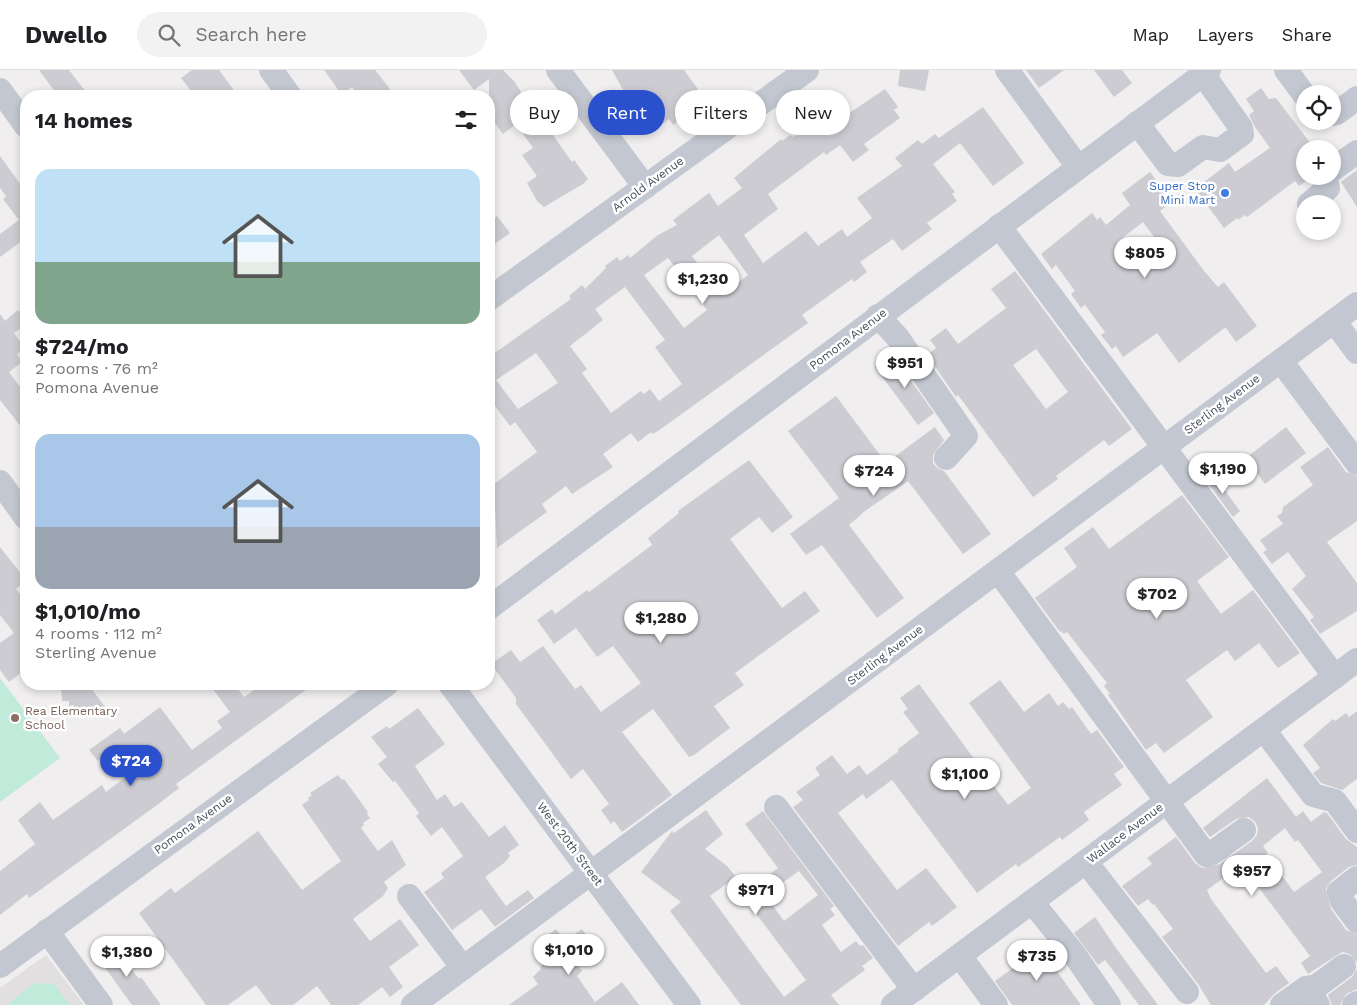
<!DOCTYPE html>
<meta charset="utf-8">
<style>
body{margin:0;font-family:"Work Sans",sans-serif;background:#f2f2f2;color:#202124;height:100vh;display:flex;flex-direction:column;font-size:19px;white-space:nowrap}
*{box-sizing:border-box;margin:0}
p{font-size:16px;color:#757577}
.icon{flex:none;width:28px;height:28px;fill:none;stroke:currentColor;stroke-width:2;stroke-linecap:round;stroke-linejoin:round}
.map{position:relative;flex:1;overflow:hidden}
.sheet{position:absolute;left:20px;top:20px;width:475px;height:600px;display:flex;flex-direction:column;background:#fff;border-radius:20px;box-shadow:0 2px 8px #0003}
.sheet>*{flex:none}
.top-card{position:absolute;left:510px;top:20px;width:475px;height:45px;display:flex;gap:10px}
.tools{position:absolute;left:1296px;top:15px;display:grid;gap:10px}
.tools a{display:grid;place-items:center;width:45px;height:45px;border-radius:50%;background:#fff;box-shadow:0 2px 8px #0003;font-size:25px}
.price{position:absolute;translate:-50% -42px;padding:0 11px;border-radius:18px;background:#fff;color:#222;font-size:16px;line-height:32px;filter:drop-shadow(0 1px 2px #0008)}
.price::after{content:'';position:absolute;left:50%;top:30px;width:15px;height:11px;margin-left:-8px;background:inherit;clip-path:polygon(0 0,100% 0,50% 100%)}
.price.current{background:#2a50cd;color:#fff}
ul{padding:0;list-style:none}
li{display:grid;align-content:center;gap:10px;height:265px;padding:0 15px}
li span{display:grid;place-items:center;height:155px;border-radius:15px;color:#555}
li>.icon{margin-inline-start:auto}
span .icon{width:90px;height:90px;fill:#fffc;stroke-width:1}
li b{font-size:21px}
h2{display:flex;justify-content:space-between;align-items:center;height:60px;padding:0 15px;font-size:21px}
.pill{padding:0 18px;border-radius:22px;background:#fff;box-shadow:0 2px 8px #0003;font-size:18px;line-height:45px}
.pill.current{background:#2a50cd;color:#fff}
header{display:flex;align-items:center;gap:30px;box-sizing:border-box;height:70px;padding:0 25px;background:#fff;border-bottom:1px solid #e0e0e0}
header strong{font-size:24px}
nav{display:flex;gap:28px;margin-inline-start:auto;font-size:18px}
.search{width:350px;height:45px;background:#f2f2f2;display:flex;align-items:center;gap:12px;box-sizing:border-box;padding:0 18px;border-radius:28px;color:#757577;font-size:19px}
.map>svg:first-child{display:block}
</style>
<header>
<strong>Dwello</strong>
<div class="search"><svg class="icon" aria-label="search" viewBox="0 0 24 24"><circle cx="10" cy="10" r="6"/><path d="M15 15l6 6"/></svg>Search here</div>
<nav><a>Map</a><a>Layers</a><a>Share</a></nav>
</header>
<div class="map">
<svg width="1357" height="935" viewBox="0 0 1357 935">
<rect width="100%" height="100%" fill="#f0eeee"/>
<!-- education -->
<polygon fill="#e1dfdf" points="46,885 84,935 0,935 0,918"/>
<!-- green -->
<g fill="#c0ead9">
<polygon points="0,608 60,688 0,732"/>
<polygon points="34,913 54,914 70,935 7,935"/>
</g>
<!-- building -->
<g fill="#ccccd2" fill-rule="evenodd">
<polygon points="39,0 69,0 89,26 58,26"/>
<polygon points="192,0 219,0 238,26 195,26 181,8"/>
<polygon points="324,0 375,0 390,19 381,26 359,26 352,17 342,25"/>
<polygon points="459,0 503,0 514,11 536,46 538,44 572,92 574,90 588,109 583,114 544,137 537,131 527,113 537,106 522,85 533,78 516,54 503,64 489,45 489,9 474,20"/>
<polygon points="612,0 684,0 700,22 681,36 687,45 673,55 669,49 654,60 622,18"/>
<polygon points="900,0 929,0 925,21 898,16"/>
<polygon points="1026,0 1064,0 1039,18"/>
<polygon points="1094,0 1122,0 1132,13 1114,27"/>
<polygon points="1261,18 1269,29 1276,28 1311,74 1325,71 1330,79 1305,79 1305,106 1312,107 1299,116 1295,111 1247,147 1245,145 1238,150 1237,148 1224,158 1195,119 1229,93 1235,102 1270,78 1255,57 1249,45 1254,41 1246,29"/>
<path d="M885 19 898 37 894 40 900 48 864 74 869 80 853 92 840 75 826 85 824 82 768 124 778 139 744 165 763 193 806 161 818 176 842 159 847 167 872 148 857 128 902 96 895 88 918 70 922 74 935 64 939 68 983 37 1024 93 993 116 960 73 933 94 955 122 952 124 957 131 927 153 932 159 902 181 893 169 860 192 867 202 854 212 852 209 802 245 808 253 658 361 652 364 651 362 638 372 631 363 603 384 613 397 572 424 566 416 542 434 547 442 497 478 494 414 537 382 515 352 510 356 489 328V287L571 229 569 226 582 215 585 219 606 198 605 196 617 187 620 191 628 185 630 188 658 165 677 155 673 150 709 123 718 136 742 118 734 108 781 69 782 71 790 65 793 67 833 37 842 48ZM719 165 748 205 721 225 692 186ZM668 188 707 240 684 258 644 205ZM625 217 665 270 655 277 682 314 659 331 650 319 644 324 641 321 611 343 582 303 587 299 570 276 603 250 595 239ZM536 283 558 313 518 339 496 310Z"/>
<polygon points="0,86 26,122 26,168 0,187 0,164 19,150 3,129 6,126 0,118"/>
<polygon points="1357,100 1357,137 1341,112"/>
<path d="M1150 102 1172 132 1160 141 1204 201 1218 217 1224 212 1257 256 1236 272 1226 258 1223 259 1179 293 1157 263 1123 287 1116 276 1112 279 1101 265 1105 262 1085 235 1081 238 1071 224 1075 221 1056 195 1052 199 1041 184 1092 143 1097 150 1100 147 1106 155 1130 135 1122 123ZM1143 152 1160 175 1132 195 1117 172Z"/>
<polygon points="497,146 510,163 489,178 489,153"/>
<path d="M1015 201 1132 359 1109 376 1104 370 1056 406 1058 409 1033 427 958 325 956 327 927 285 936 278 930 270 946 258 958 274 1006 238 991 219ZM1036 279 1068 322 1046 339 1013 295Z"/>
<polygon points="18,240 26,251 26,255 14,263 25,278 17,284 22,292 9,302 26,325 26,363 0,330 0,244 5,251"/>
<polygon points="892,284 934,343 918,355 875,297"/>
<polygon points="836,326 886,393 935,357 944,370 933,385 933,393 937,398 944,401 991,464 963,484 908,411 865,441 849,455 904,528 877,548 822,475 806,485 790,464 839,428 788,361"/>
<polygon points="1286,357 1306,383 1265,414 1246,388"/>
<polygon points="1328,377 1346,402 1357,406 1357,451 1327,472 1357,513 1357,541 1320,564 1310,550 1314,547 1292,519 1306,506 1288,482 1272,494 1263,482 1267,480 1260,470 1283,454 1277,446 1282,443 1283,437 1313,415 1300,397"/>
<polygon points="749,390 793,447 772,463 759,447 730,469 782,538 805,521 820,541 735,603 744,615 714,636 730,658 694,685 689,687 653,639 622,662 672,725 622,762 614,751 611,754 601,740 609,734 583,699 571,709 516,634 516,628 491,594 511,580 520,592 543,576 575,619 581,615 601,642 641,613 613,576 597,587 576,558 554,574 537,550 552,539 555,544 587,520 589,522 652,475 648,468 679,443 678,441"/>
<polygon points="1212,403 1240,441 1233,447 1205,409"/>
<polygon points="1182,425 1229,487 1197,511 1221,544 1253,520 1300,583 1278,598 1259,573 1235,591 1227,580 1186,610 1213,647 1164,683 1156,673 1146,680 1108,625 1110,624 1104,616 1107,613 1067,562 1064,564 1061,561 1060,562 1035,528 1077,497 1064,478 1093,457 1109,479"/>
<polygon points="0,477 26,510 16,519 26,533 26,599 9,612 0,600 0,573 14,563 0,545"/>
<polygon points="1000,610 1024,642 1049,623 1058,636 1063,632 1069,639 1072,637 1091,664 1097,660 1124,697 1114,704 1122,715 1084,742 1089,750 1062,770 1060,767 1018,797 1016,794 977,823 892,710 866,729 863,724 838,743 897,820 926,798 957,837 932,856 929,852 898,876 793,737 803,730 796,722 820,705 815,698 832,685 847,704 859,695 867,705 899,681 897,680 919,663 903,642 908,639 900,628 919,614 1008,735 1031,718 969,633"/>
<polygon points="61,614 88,614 105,637 74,640 74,635 69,636 69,631 62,631"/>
<polygon points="209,614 234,614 244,627 263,614 314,614 176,714 179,718 157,735 29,828 27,824 0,845 0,801 35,774 18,750 40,732 53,750 102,715 106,722 132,702 115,678 98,691 89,680 120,658 124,664 160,637 192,680 222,658 217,651 230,642"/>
<polygon points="418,638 445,674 415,696 437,730 445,724 454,737 462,732 489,767 505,755 519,775 508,783 510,786 504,793 485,807 506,836 528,820 534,828 495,857 481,839 452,860 424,822 444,808 441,803 463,786 442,757 431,766 416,746 419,743 395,711 393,712 378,694 387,687 371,667 387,656 389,659"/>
<polygon points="1357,641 1357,709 1342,720 1321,713 1313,703 1320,698 1303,675 1333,649 1335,651 1346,643 1349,647"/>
<polygon points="338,705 342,710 344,709 368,742 367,744 370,748 363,753 364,755 361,758 378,781 392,770 406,795 384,812 388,818 383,826 353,849 370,871 400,849 419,875 389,897 403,917 390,927 382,917 358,935 331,935 317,916 293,935 271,935 256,915 228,935 206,935 139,843 171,818 175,823 258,761 302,820 341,791 302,735 309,730 308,728 312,725 310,723"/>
<path d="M1267 708 1296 747 1303 741 1311 752 1324 742 1327 743 1346 769 1357 777V795L1349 797 1331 811 1326 819 1331 839 1346 860 1357 864V893L1350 884 1342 882 1308 904 1301 893 1310 886 1245 799 1237 806 1233 801 1207 820 1211 829 1266 903 1276 896 1289 913 1274 924 1264 935H1211L1198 914 1162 867 1173 859 1154 834 1153 835 1148 829 1138 836 1122 816 1152 794 1147 788 1176 767 1195 793 1202 798 1220 794 1252 771 1257 765 1258 758 1255 752 1249 747 1236 749 1210 767 1203 758ZM1285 758 1295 772 1298 770 1322 802 1294 822 1266 784 1268 783 1263 776Z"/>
<path d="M706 740 723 764 705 779 727 796 736 807 710 826 784 927 806 910 742 825 778 798 745 754 763 741 834 836 830 839 835 845 822 855 841 882 856 871 860 876 863 875 873 888 862 896 865 900 831 925 839 935H741L670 841 681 832 641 802 672 761 674 763ZM799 801 818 825 784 851 765 825Z"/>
<polygon points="1095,847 1116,878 1158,935 1139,935 1105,890 1098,895 1074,863"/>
<polygon points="556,859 565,871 582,859 599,882 579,897 582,901 577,906 595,932 622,912 639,935 509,935 538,914 533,907 541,899 540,897 550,889 538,873"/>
<polygon points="111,873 139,909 141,907 161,935 132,935 96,885"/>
<polygon points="1044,876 1048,882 1052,879 1064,894 1056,900 1081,935 1012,935 995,911"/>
<polygon points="1357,899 1357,919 1346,924 1340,935 1332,935 1328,925 1352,907"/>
</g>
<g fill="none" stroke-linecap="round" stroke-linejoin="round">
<!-- minor -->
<g stroke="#c2c7d1" stroke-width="24">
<polyline points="271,0 290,26"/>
<polyline points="558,0 645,117"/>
<polyline points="1007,0 1078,97"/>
<polyline points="1286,0 1305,26"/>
<polyline points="0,20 26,56"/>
<polyline points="1332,44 1337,43 1357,28"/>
<polyline points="1137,53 1168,94 1178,95 1203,77 1220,80 1242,64 1241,58 1203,4"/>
<polyline points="1332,100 1357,82"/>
<polyline points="1309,134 1328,118 1325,106"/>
<polyline points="999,156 1335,607"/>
<polyline points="489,229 807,0"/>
<polyline points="878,246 898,268 966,366 946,388"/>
<polyline points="1334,251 1357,282"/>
<polyline points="1281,291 1357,393"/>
<polyline points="0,412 26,448"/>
<polyline points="998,501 1206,785 1212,783 1244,760"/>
<polyline points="489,538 1209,0"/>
<polyline points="450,614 689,935"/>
<polyline points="1264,660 1313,725 1335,731 1357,761"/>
<polyline points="776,737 914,920"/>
<polyline points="1086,792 1187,922"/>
<polyline points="1357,808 1339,822 1342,831 1357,851"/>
<polyline points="409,826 463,898"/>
<polyline points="1032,832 1074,884 1109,935"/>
<polyline points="47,861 101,935"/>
<polyline points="960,886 996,935"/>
<polyline points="0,896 387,614"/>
<polyline points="1306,918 1317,916 1344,896"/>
<polyline points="413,935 1357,234"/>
<polyline points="893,935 1357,590"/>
<polyline points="1282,935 1306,918 1318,935"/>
<polyline points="1354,935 1357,933"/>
</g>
</g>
<!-- markers -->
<circle fill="#3f7fe0" stroke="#fff" stroke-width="2" cx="1225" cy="123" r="5"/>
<circle fill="#8d6e63" stroke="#fff" stroke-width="2" cx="15" cy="648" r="5"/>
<g text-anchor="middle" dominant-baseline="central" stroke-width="5" stroke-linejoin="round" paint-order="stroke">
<!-- street labels -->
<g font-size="12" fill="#484d59" stroke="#fff">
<text transform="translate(648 114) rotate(-36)">Arnold Avenue</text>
<text transform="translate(848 269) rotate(-37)">Pomona Avenue</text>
<text transform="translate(1222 334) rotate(-37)">Sterling Avenue</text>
<text transform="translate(885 585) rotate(-37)">Sterling Avenue</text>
<text transform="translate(193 754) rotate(-36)">Pomona Avenue</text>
<text transform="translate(1125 763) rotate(-37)">Wallace Avenue</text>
<text transform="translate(570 774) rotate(53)">West 20th Street</text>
</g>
<!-- shop labels -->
<g font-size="12" fill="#366cbe" stroke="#fff" text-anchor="end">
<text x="1215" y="116">Super Stop<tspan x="1215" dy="14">Mini Mart</tspan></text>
</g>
<!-- education labels -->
<g font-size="12" fill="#785e54" stroke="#fff" text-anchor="start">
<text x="25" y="641">Rea Elementary<tspan x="25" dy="14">School</tspan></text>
</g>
</g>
</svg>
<div class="tools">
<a><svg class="icon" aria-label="locate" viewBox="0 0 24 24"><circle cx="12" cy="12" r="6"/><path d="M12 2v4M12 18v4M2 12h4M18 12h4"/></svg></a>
<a>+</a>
<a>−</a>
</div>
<b class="price" style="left:1145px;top:209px">$805</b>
<b class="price" style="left:703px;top:235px">$1,230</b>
<b class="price" style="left:905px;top:319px">$951</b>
<b class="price" style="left:1223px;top:425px">$1,190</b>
<b class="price" style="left:874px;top:427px">$724</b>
<b class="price" style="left:1157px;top:550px">$702</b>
<b class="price" style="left:661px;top:574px">$1,280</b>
<b class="price current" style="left:131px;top:717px">$724</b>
<b class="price" style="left:965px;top:730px">$1,100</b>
<b class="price" style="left:1252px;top:827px">$957</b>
<b class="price" style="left:756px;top:846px">$971</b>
<b class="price" style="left:569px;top:906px">$1,010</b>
<b class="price" style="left:127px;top:908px">$1,380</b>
<b class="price" style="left:1037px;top:912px">$735</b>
<div class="top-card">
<a class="pill">Buy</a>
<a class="pill current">Rent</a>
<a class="pill">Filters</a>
<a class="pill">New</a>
</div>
<section class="sheet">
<h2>14 homes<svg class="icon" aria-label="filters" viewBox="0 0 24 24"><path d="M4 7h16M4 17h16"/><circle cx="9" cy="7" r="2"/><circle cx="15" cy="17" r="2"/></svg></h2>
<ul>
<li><span style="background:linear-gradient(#bfe0f5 60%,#7fa58c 0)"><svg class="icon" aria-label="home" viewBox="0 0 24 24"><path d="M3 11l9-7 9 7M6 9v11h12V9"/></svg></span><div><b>$724/mo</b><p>2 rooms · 76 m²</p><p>Pomona Avenue</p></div></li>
<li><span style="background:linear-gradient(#a9c7e8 60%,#9aa5b1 0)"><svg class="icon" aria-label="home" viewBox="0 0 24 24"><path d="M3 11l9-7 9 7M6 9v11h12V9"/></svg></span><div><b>$1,010/mo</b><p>4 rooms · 112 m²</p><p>Sterling Avenue</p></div></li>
</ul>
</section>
</div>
